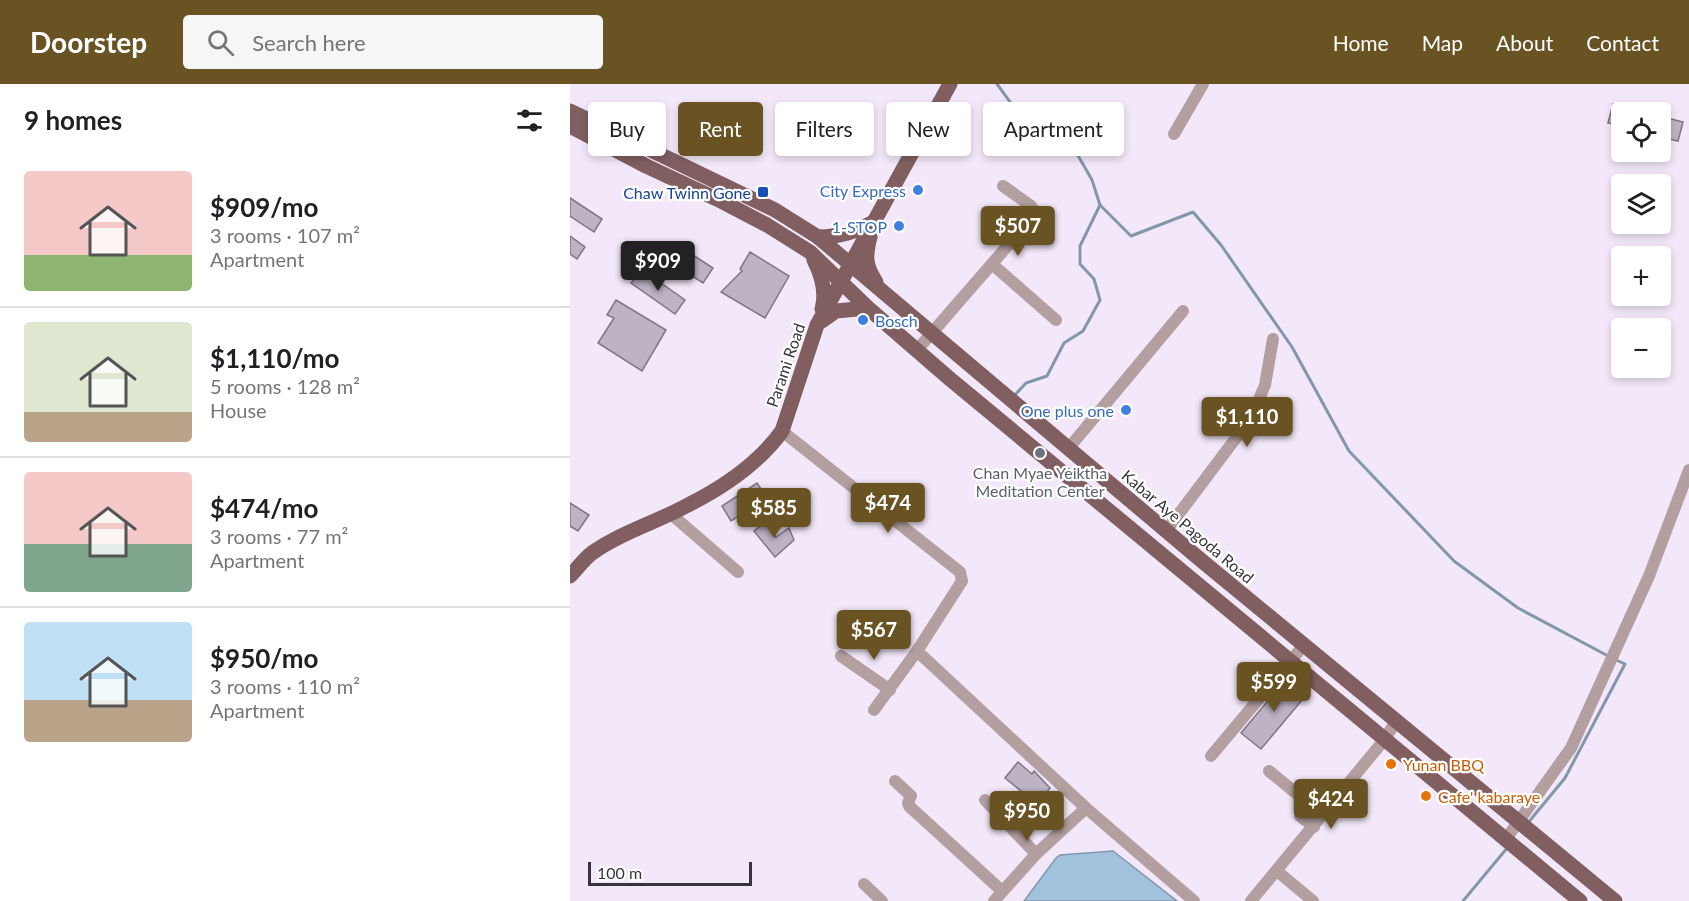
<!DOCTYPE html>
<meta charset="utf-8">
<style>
body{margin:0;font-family:Lato,sans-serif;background:#f6f6f6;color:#202124;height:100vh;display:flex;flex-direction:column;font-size:22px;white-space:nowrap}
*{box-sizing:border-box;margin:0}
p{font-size:20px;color:#757577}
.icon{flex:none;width:33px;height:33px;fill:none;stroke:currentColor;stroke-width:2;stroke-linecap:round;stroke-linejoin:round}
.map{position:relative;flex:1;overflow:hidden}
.drawer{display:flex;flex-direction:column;background:#fff;width:570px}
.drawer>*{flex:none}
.guide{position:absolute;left:18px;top:18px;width:570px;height:54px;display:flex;gap:12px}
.tools{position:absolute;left:1041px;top:18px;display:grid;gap:12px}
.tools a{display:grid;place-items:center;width:60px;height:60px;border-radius:6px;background:#fff;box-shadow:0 3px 9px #0003;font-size:30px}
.scale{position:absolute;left:18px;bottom:15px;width:164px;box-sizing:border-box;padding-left:6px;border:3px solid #38343b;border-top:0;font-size:16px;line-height:21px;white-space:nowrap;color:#38343b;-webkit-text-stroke:4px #fff;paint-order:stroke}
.price{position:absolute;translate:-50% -51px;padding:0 14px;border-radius:6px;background:#6a5323;color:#fff;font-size:20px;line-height:39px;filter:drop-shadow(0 2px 3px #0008)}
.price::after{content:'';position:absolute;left:50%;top:36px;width:18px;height:14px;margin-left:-9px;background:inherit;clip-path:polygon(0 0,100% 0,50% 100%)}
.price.current{background:#222;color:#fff}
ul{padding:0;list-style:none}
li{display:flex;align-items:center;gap:18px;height:150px;padding:0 24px}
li+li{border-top:2px solid #e0e0e0}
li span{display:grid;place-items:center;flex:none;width:168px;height:120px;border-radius:6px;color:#555}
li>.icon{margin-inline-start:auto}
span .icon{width:72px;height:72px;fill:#fffc;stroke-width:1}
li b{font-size:26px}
h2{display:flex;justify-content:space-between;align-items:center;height:72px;padding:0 24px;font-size:26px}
.pill{padding:0 21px;border-radius:6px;background:#fff;box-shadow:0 3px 9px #0003;font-size:21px;line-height:54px}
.pill.current{background:#6a5323;color:#fff}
header{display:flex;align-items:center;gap:36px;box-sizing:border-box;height:84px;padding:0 30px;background:#6a5323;color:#fff}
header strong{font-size:28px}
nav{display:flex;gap:33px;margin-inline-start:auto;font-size:21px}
.search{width:420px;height:54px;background:#f6f6f6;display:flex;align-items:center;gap:15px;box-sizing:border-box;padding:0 21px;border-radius:6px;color:#757577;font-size:22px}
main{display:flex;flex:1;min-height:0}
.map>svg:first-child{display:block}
</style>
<header>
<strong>Doorstep</strong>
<div class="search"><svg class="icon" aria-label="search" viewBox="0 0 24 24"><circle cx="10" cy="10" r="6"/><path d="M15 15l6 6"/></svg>Search here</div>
<nav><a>Home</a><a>Map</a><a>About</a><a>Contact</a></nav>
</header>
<main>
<section class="drawer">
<h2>9 homes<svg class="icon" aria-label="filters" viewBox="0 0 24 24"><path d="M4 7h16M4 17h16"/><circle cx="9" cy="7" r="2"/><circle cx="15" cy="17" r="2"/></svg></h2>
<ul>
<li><span style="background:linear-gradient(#f6c9c9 70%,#8fb573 0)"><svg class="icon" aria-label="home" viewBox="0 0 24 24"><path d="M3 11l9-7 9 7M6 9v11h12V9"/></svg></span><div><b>$909/mo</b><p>3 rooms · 107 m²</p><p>Apartment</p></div></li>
<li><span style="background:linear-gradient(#dfe7d0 75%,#b9a48a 0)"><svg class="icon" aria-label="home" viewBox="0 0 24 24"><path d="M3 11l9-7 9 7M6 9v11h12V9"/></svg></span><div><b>$1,110/mo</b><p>5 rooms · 128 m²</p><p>House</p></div></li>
<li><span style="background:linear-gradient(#f6c9c9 60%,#7fa58c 0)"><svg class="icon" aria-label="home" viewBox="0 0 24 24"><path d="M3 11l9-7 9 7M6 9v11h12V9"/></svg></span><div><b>$474/mo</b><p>3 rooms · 77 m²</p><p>Apartment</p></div></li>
<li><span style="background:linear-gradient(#bfe0f5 65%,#b9a48a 0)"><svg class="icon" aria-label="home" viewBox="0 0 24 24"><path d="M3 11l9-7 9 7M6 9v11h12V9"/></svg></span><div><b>$950/mo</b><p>3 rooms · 110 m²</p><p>Apartment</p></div></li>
</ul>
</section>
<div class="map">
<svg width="1119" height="817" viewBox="0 0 1119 817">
<rect width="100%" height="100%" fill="#f3e8f9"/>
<!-- water -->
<polygon fill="#a1c2dd" stroke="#8297ac" stroke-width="1.5" points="543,767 607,817 454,817 486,774 490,771"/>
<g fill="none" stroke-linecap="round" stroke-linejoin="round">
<!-- stream -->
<g stroke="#8297ac" stroke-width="3">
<polyline points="427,0 462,48 506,68 522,96 530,121 510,162 510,180 524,195 530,216 513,247 494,259 477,292 456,299 444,312"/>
<polyline points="530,121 561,152 623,128 651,161 722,263 779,367 884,477 948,524 1040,573"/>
<polyline points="957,740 995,694 1055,580 1046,576"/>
<polyline points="893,817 938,763"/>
</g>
</g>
<!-- building -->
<g fill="#bdb3c4" stroke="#7f7685" stroke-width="1.5">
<polygon points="1043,20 1052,22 1052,42 1038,39"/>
<polygon points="1090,32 1113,38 1108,57 1090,53"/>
<polygon points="0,114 32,135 24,148 0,132"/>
<polygon points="0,152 15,163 7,175 0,170"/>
<polygon points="103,158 143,184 133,199 93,173"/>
<polygon points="180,168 219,192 195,234 151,208 172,187 170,185"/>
<polygon points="71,185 115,216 105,230 61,199"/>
<polygon points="46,216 96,246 72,287 28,259 44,234 37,231"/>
<polygon points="187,399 197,414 161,437 152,422"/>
<polygon points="0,419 19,431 8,447 0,442"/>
<polygon points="195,438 206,453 219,444 224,456 205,473 184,447"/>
<polygon points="717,594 738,609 691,665 671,649"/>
<polygon points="448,678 462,690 464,687 480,704 467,720 435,694"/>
</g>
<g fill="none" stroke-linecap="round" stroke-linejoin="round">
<!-- street -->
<g stroke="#b39f9f" stroke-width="12">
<polyline points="604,50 633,0"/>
<polyline points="422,180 486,236"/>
<polyline points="347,266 466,129 461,122 433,102"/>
<polyline points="212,347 390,488 392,497 347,567 304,626"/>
<polyline points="498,365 613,227"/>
<polyline points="101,430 168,488"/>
<polyline points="596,447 681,334 695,301 703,255"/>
<polyline points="347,567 516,724 624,817"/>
<polyline points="271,572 320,606"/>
<polyline points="641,672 734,561"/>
<polyline points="699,687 738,719 730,732 744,743"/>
<polyline points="325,697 341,712 338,719 339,722 432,807"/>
<polyline points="415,716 466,770"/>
<polyline points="936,755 1001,664 1079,492 1119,386"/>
<polyline points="707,787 743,817"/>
<polyline points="294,800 312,817"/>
<polyline points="424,817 466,770 516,724"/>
<polyline points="681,817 815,655 826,637"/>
</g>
<!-- primary -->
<g stroke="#815f60" stroke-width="15">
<polyline points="0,27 205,126 248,153 632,477 1045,817"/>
<polyline points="0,42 76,82 153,118 197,141 240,168 298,224 380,295 1010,817"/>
<path d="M248 153C269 153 285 148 304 138"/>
<path d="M300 153C295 173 295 181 306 198"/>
<path d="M244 176C252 192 257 208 252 225"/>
<polyline points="252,237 266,227 298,224"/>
<path d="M0 492C7 485 14 475 22 469 52 448 87 438 118 421 154 403 188 380 212 347L247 241 380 0"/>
</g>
</g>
<!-- markers -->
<g fill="#3f7fe0" stroke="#fff" stroke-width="2">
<circle cx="348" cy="106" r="6"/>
<circle cx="329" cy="142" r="6"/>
<circle cx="293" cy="236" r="6"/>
<circle cx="556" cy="326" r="6"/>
</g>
<rect fill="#1a4fb4" stroke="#fff" stroke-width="2" x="187" y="102" width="12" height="12" rx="3"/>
<circle fill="#6b7280" stroke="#fff" stroke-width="2" cx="470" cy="369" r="6"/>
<g fill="#e8710a" stroke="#fff" stroke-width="2">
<circle cx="821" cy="680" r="6"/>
<circle cx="856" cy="712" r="6"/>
</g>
<g text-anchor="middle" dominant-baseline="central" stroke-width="4.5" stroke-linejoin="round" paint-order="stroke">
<!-- shop labels -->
<g font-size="16" fill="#366cbe" stroke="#fff" text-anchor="end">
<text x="336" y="106">City Express</text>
<text x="317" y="142">1-STOP</text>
<text x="305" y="236" text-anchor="start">Bosch</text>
<text x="544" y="326">One plus one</text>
</g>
<!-- transit labels -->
<g font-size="16" fill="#164399" stroke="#fff" text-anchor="end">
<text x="181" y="108">Chaw Twinn Gone</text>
</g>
<!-- street labels -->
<g font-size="16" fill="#38343b" stroke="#fff">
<text transform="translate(215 281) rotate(-71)">Parami Road</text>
<text transform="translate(618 442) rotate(40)">Kabar Aye Pagoda Road</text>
</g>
<!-- worship labels -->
<g font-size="16" fill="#5b616d" stroke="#fff">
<text x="470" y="388">Chan Myae Yeiktha<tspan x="470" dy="18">Meditation Center</tspan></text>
</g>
<!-- food labels -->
<g font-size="16" fill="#c56008" stroke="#fff" text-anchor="start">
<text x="833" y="680">Yunan BBQ</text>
<text x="868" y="712">Cafe' kabaraye</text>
</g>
</g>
</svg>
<div class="tools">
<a><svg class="icon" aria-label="locate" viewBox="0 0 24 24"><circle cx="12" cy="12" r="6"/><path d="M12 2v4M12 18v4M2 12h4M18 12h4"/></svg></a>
<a><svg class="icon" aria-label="layers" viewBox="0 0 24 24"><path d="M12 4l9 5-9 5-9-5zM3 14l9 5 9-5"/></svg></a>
<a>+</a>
<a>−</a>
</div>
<div class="scale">100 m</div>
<b class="price" style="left:448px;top:173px">$507</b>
<b class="price current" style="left:88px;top:208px">$909</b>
<b class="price" style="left:677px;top:364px">$1,110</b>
<b class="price" style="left:318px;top:450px">$474</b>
<b class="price" style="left:204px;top:455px">$585</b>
<b class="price" style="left:304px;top:577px">$567</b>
<b class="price" style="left:704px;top:629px">$599</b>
<b class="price" style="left:761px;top:746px">$424</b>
<b class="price" style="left:457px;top:758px">$950</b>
<div class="guide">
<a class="pill">Buy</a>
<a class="pill current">Rent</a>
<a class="pill">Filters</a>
<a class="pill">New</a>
<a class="pill">Apartment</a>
</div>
</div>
</main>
